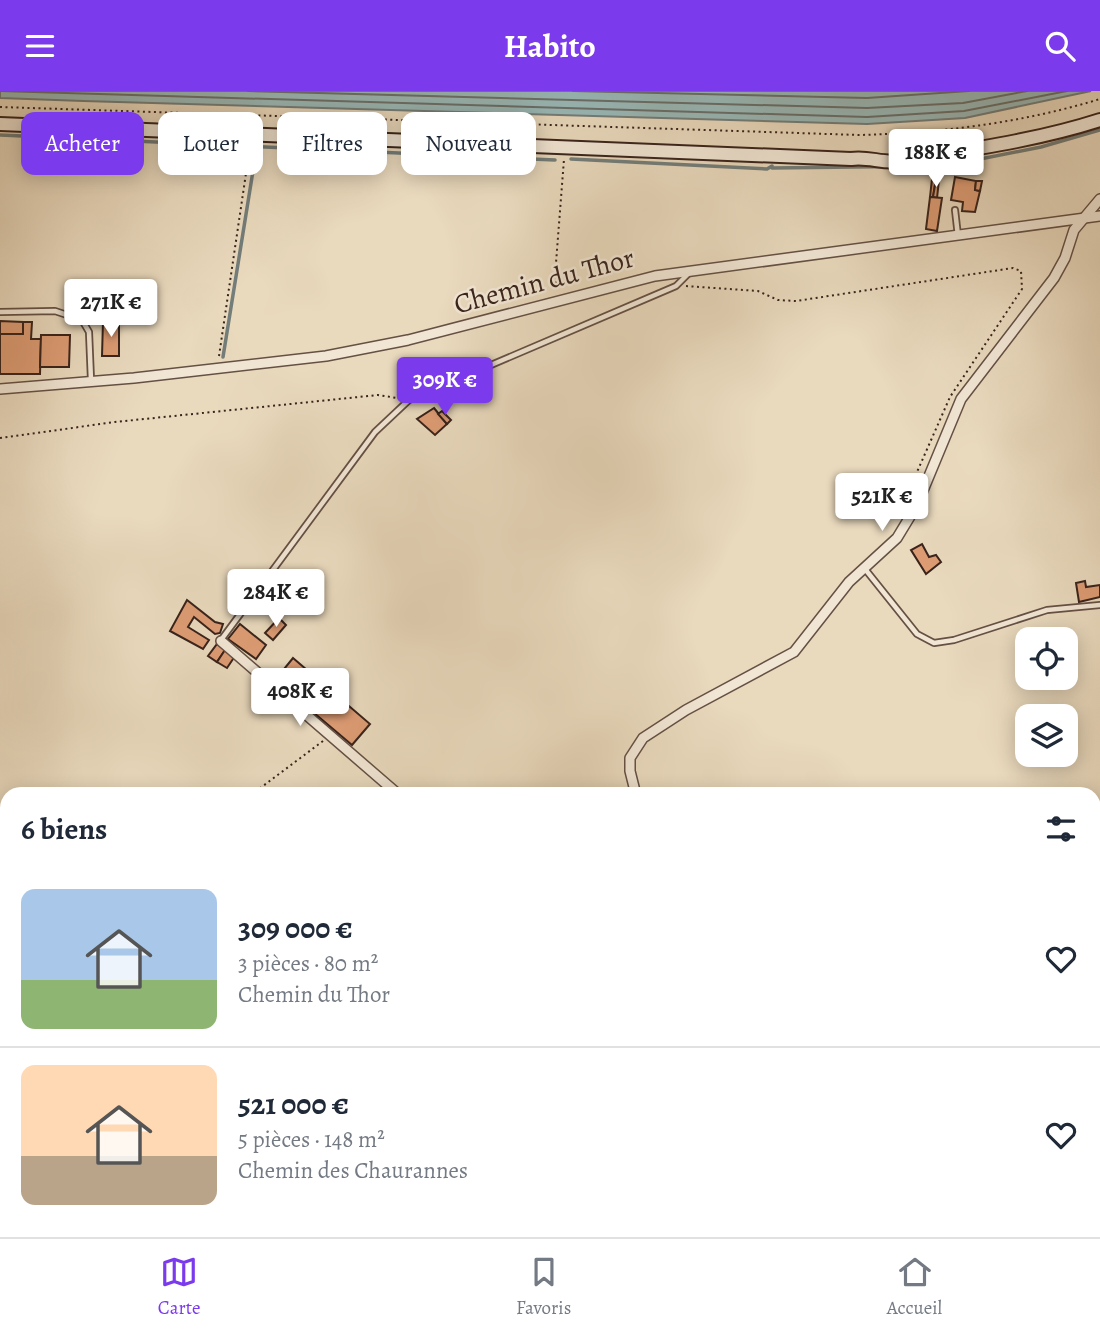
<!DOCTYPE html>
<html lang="fr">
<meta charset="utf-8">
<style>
body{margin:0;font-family:Alegreya,serif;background:#f6f6f7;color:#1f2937;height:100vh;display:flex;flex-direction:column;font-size:26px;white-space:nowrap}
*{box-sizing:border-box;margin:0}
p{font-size:23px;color:#747a83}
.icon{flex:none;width:38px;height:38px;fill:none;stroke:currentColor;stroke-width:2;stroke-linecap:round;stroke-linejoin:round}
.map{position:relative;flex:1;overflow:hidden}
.side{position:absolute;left:0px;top:696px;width:1101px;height:450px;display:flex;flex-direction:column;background:#fff;border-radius:21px 21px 0 0;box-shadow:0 4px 18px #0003}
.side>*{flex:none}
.top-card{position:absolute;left:21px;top:21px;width:700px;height:63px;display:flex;gap:14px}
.fabs{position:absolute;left:1015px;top:536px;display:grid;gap:14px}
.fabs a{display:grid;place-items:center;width:63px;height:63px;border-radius:14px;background:#fff;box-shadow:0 4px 18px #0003;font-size:35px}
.price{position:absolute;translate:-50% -60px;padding:0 16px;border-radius:7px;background:#fff;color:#222;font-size:23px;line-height:46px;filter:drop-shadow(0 2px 4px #0008)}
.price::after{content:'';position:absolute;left:50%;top:42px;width:21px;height:16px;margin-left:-10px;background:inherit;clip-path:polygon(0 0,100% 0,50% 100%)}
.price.current{background:#7c3aed;color:#fff}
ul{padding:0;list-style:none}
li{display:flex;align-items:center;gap:21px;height:175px;padding:0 21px}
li+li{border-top:2px solid #e0e1e3}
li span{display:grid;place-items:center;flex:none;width:196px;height:140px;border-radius:14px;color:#555}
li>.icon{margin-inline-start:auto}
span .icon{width:84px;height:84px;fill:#fffc;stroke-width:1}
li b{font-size:30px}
h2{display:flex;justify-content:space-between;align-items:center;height:84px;padding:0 21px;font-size:30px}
.pill{padding:0 24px;border-radius:14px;background:#fff;box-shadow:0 4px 18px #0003;font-size:24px;line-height:63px}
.pill.current{background:#7c3aed;color:#fff}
header{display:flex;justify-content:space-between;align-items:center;height:91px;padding:0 21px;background:#7c3aed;color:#fff;font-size:32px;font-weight:700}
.tabs{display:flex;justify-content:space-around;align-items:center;height:98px;border-top:2px solid #e0e1e3;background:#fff;font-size:19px;color:#747a83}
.tabs a{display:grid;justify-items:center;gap:4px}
.tabs .current{color:#7c3aed}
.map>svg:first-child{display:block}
</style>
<header><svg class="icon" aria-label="menu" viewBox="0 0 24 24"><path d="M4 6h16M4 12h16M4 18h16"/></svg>Habito<svg class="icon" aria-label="search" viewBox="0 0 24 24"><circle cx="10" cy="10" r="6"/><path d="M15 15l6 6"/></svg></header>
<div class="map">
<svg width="1100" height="1146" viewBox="0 0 1100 1146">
<rect width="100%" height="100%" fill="#e9d9bd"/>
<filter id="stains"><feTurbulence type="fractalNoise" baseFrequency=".00286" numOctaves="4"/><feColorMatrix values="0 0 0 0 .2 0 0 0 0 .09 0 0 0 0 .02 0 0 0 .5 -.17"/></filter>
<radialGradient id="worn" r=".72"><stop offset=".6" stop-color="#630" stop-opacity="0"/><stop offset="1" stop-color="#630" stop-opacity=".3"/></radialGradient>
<!-- water -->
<polygon fill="#99b9b8" stroke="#737d79" stroke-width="2" points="0,0 1091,0 965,27 867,33 83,10 0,7"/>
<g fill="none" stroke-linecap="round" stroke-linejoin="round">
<!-- shore -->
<g stroke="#696e6a" stroke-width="2">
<polyline points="0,0 867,26 964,20 1067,0"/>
<polyline points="248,0 867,17 963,12 1027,0"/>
<polyline points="573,0 867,7 969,0"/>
</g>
<!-- stream -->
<g stroke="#737d79" stroke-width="3.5">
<polyline points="0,44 555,69"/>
<polyline points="571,68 767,78 772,75"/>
<polyline points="955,73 1041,56 1100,39"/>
<polyline points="772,77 937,75"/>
<polyline points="223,266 257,55"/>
</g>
<!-- canal -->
<g stroke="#99b9b8" stroke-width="10">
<polyline points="1094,849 1100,847"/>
<polyline points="0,914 7,915"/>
</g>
</g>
<!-- building -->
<g fill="#dd9c74" stroke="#39231b" stroke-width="2">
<polygon points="955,86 976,90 975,99 980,100 975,121 962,120 963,111 951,109"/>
<polygon points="932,88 936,88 933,106 930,106"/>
<polygon points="936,88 939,89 937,107 933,106"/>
<polygon points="976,90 982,90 980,100 975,99"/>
<polygon points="930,106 942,107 937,140 926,138"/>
<polygon points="0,230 23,231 23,243 0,243"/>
<polygon points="103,230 119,231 119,265 102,265"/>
<polygon points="23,231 32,231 31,248 41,248 40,283 0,283 0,243 23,243"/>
<polygon points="41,244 70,244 69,276 40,276"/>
<polygon points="434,317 447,333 435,344 417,328"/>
<polygon points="442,320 451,329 447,333 438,323"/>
<polygon points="922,453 929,466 936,464 941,471 926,483 911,459"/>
<polygon points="1085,490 1086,496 1100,494 1100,506 1079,511 1076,492"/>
<polygon points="187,509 215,531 223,533 220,542 215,543 194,526 188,536 209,549 203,558 170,540"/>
<polygon points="279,527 286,534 273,549 265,542"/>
<polygon points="240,533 266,554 256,568 228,548"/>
<polygon points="217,553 225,559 217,571 208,565"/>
<polygon points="225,559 235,565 227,577 217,571"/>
<polygon points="293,567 370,633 352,654 275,589"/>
</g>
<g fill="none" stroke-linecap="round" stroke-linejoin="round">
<defs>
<g id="service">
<polyline points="955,119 958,145"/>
<polyline points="0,221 55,220 82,229 89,241 91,289"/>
<polyline points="865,478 917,543 934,552 954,549 1047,519 1100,514"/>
<polyline points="221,549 375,341 409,309 676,195 688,183"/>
</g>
<g id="minor">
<polyline points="0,298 134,287 326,265 408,249 655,185 1100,125"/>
<polyline points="221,550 399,704"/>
<polyline points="636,704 630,680 630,667 643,647 686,619 794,561 849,491 897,447 917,414 961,308 1054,187 1065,167 1074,139 1100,108"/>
<polyline points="381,1139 414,1146"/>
<polyline points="445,1146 475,1139"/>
<polyline points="731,1146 732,1139"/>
</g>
<path id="secondary" d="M0 33 851 68C868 65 883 73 899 70 966 59 1035 50 1100 29"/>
</defs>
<!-- service casing -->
<use href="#service" stroke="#655044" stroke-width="8"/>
<!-- minor casing -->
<use href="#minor" stroke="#655044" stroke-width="12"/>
<!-- secondary casing -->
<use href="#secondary" stroke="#39231b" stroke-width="16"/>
<!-- path -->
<g stroke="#39231b" stroke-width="2" stroke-dasharray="2 3.5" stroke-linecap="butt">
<path d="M0 16 859 44C941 42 1021 32 1100 8"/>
<polyline points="686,195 758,200 778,209 796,210 1013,177 1021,180 1022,198 950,306 906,406"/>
<polyline points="557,198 555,185 564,68"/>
<polyline points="219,265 249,62"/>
<polyline points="0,347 115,331 378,304 397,307"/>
<polyline points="251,704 323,650"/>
<polyline points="1094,833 1100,831"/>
<polyline points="0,884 7,880"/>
<polyline points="1094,938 1100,937"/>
<polyline points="0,1019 7,1021"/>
</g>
<!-- service -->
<use href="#service" stroke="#f1e6d4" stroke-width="4.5"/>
<!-- minor -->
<use href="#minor" stroke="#f1e6d4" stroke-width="9"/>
<!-- secondary -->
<use href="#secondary" stroke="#f1e6d4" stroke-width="12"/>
<defs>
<g id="rail">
<polyline points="1094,918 1100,916"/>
<polyline points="524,1146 550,1139"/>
</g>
</defs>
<!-- rail casing -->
<use href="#rail" stroke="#39231b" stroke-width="6"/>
<!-- rail -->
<use href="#rail" stroke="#f1e6d4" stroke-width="3.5" stroke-dasharray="10" stroke-linecap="butt"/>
</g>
<g text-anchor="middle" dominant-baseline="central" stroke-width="5" stroke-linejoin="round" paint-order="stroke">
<!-- street labels -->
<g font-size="28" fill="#39231b" stroke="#f1e6d4">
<text transform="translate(544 190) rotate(-15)">Chemin du Thor</text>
</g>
</g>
<rect width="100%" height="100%" filter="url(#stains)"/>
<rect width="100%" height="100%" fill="url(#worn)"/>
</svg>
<div class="fabs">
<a><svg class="icon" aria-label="locate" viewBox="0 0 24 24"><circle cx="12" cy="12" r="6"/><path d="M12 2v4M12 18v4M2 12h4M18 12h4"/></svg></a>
<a><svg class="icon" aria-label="layers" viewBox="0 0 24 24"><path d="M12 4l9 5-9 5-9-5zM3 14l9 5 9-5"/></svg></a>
</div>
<b class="price" style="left:936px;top:98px">188K €</b>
<b class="price" style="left:111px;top:248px">271K €</b>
<b class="price current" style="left:445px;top:326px">309K €</b>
<b class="price" style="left:882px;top:442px">521K €</b>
<b class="price" style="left:276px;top:538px">284K €</b>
<b class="price" style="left:300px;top:637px">408K €</b>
<div class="top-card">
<a class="pill current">Acheter</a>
<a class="pill">Louer</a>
<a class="pill">Filtres</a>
<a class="pill">Nouveau</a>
</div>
<section class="side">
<h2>6 biens<svg class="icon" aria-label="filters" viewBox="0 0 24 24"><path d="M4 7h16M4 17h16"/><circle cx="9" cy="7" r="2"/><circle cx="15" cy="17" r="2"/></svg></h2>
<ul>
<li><span style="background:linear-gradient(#a9c7e8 65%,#8fb573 0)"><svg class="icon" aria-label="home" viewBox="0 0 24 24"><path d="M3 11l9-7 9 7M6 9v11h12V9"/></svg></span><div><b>309 000 €</b><p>3 pièces · 80 m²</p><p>Chemin du Thor</p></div><svg class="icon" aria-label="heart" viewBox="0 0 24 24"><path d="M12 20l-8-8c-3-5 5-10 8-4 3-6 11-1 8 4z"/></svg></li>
<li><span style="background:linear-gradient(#ffd9b3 65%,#b9a48a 0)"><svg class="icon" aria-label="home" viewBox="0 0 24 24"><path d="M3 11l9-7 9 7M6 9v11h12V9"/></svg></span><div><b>521 000 €</b><p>5 pièces · 148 m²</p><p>Chemin des Chaurannes</p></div><svg class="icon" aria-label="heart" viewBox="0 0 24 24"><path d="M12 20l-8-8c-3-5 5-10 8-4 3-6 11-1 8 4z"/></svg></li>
</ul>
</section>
</div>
<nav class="tabs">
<a class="current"><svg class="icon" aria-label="map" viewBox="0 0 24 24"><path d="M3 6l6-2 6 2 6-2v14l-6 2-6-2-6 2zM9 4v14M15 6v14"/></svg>Carte</a>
<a><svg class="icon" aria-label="saved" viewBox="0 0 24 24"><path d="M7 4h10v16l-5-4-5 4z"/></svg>Favoris</a>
<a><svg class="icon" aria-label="home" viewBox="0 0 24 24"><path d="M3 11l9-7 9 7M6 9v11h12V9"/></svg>Accueil</a>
</nav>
